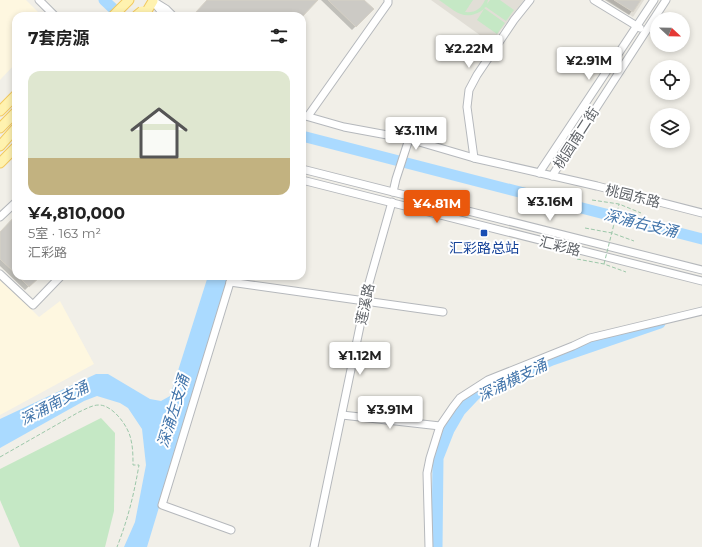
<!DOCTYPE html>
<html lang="zh">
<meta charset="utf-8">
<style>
body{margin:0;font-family:Montserrat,"Noto Sans SC",sans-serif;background:#f2f2f2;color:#222;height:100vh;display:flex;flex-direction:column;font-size:15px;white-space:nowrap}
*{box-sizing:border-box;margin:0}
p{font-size:13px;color:#767676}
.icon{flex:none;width:22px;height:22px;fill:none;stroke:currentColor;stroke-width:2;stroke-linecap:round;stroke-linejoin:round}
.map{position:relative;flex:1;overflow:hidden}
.side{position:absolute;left:12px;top:12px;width:294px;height:268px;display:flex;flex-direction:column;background:#fff;border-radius:12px;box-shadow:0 2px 6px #0003}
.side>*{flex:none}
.needle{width:26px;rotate:112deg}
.tools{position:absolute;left:650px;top:12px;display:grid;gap:8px}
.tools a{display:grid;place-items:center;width:40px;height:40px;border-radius:50%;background:#fff;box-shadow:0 2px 6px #0003;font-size:20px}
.price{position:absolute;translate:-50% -34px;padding:0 9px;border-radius:4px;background:#fff;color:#222;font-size:13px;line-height:26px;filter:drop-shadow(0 1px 2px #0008)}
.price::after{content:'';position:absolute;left:50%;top:24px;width:12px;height:9px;margin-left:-6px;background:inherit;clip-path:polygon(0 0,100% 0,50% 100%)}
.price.current{background:#ea580c;color:#fff}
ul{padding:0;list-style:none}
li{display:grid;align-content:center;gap:8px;height:212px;padding:0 16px}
li span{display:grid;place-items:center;height:124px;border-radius:12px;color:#555}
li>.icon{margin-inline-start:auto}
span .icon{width:72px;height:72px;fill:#fffc;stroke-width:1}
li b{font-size:17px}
h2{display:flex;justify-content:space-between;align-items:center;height:48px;padding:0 16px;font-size:17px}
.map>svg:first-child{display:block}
</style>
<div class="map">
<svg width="702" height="547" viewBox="0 0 702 547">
<rect width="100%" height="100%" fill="#f1efe8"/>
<!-- commercial -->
<g fill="#fef7e0">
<polygon points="0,0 26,0 42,16 16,16 16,63 0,80"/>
<polygon points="0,278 39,317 60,301 94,364 0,415"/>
</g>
<!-- education -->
<g fill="#e1ded6">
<polygon points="431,0 524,0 491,43"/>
<polygon points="607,0 644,0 633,17"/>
</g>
<!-- green -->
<g fill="#c5e8c5">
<path d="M439 0H473L465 12C475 13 481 9 485 0H488L487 4 490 0H500L514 10 506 21 486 7 484 8 505 23 497 34 477 20 484 9C465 23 455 11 439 0Z"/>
<polygon points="101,418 115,433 114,511 105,547 20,547 0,500 0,469"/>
</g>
<!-- water -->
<polygon fill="#aadaff" points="208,276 229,276 147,547 124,547 135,522 146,465 142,429 128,408 120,403 97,396 84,401 0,448 0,419 96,374 108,374 150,399 161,401 170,396"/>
<!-- shadow -->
<g fill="#0003">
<polygon points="209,0 317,0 301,16 193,16"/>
<polygon points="321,0 363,0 373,9 352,30"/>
<polygon points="605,0 640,0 629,15"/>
<polygon points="16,217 16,276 39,276 25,290 0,266 0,233"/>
</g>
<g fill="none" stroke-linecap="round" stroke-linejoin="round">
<!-- river -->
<g stroke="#aadaff" stroke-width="11">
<polyline points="104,0 121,16"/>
<polyline points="302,136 702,239"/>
<polyline points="437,547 438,458 449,430 460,411 476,394 552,360 660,323"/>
</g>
</g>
<!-- building -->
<g fill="#cccac5" stroke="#d6d1c6">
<polygon points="207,0 318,0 302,17 199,16 196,12"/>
<polygon points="328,0 364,0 374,9 356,27"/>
<polygon points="614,0 641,0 633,12"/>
<polygon points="16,215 16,274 0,259 0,232"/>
<polygon points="18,276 41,276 29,287"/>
</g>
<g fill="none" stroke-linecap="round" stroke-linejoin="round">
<defs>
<g id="minor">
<polyline points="39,0 55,16"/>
<polyline points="594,0 640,28"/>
<polyline points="153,1 166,9 173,16"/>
<polyline points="156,5 165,16"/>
<polyline points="302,115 344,127 409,139 474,158 597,186 702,213"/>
<polyline points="308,116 388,3 388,0"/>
<polyline points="474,158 467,107 469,90 477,75 514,20 530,0"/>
<polyline points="302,169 702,270"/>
<polyline points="539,173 654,0"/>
<polyline points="552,176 666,0"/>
<polyline points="302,180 702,281"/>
<polyline points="393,192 396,179 409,139"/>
<polyline points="0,217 16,202"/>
<polyline points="0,274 33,305 61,276"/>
<polyline points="230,282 443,312"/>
<polyline points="342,415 440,426"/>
<polyline points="231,530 162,505 232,276"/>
<polyline points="314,547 369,283 392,202"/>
<polyline points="429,547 427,473 430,458 440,426 453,407 460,398 488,380 573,346 590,338 702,311"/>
</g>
<g id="major">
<polyline points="113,16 129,0"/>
<polyline points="144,16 153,1"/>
<polyline points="0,111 16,95"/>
<polyline points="0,128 16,112"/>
<polyline points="0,146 16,128"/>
<polyline points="0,163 16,147"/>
</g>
</defs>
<!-- minor casing -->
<use href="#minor" stroke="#b5b8bc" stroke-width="9"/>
<!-- major casing -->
<use href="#major" stroke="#f2c960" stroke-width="11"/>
<!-- path -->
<g stroke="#9cc7a9" stroke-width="1" stroke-dasharray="4 2" stroke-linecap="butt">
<polyline points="592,200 619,204 641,213"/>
<polyline points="585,228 612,233 634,241"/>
<polyline points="577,259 604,264 626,272"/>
<path d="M0 457 79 412C86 409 92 405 99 405 113 405 129 427 131 440 133 448 133 457 133 465H139C134 494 128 519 117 547"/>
</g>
<!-- minor -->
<use href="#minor" stroke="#fff" stroke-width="7"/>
<!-- major -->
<use href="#major" stroke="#fff2af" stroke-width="9"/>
<defs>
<polyline id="major-bridge" points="136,16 142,11"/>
</defs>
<!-- major-bridge casing -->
<use href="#major-bridge" stroke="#f2c960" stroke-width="11" stroke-linecap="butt"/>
<!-- path-bridge -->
<polyline stroke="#9cc7a9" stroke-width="1" stroke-dasharray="4 2" stroke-linecap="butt" points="604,264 619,204"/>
<!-- major-bridge -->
<use href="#major-bridge" stroke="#fff2af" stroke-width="9"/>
</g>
<!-- markers -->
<rect fill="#1a4fb4" stroke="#fff" stroke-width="1.5" x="480" y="229" width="8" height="8" rx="2"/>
<g text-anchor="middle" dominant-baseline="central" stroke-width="4" stroke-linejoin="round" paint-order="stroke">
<!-- street labels -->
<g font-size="14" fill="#5f6368" stroke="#fff">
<text transform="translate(576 138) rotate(-57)">桃园南二街</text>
<text transform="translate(633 196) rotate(14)">桃园东路</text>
<text transform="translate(560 246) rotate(14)">汇彩路</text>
<text transform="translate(365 304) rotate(-78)">莲溪路</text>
</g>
<!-- transit labels -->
<g font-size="14" fill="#164399" stroke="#fff">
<text x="484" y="248">汇彩路总站</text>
</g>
<!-- water labels -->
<g font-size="15" font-style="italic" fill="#4174aa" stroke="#fff">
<text transform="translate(641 223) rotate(14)">深涌右支涌</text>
<text transform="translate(512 380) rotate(-26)">深涌横支涌</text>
<text transform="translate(54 403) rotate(-28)">深涌南支涌</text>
<text transform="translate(173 411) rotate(-73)">深涌左支涌</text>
</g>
</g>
</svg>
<div class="tools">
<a><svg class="needle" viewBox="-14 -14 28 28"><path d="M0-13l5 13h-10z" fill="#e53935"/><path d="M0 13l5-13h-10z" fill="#767676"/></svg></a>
<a><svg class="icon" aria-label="locate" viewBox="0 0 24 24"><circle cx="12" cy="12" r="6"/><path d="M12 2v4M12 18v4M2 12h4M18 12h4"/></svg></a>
<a><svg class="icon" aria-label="layers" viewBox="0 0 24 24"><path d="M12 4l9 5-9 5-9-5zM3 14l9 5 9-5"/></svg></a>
</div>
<b class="price" style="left:469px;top:69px">¥2.22M</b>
<b class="price" style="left:589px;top:81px">¥2.91M</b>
<b class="price" style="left:416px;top:151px">¥3.11M</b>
<b class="price" style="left:550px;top:222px">¥3.16M</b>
<b class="price current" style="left:437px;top:224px">¥4.81M</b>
<b class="price" style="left:360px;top:376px">¥1.12M</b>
<b class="price" style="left:390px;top:430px">¥3.91M</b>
<section class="side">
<h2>7套房源<svg class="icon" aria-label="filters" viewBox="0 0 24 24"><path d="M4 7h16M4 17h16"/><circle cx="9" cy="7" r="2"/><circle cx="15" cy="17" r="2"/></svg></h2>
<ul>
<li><span style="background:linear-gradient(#dfe7d0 70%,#c2b280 0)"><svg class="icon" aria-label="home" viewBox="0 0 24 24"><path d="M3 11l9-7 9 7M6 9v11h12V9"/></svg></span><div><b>¥4,810,000</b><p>5室 · 163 m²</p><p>汇彩路</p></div></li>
</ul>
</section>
</div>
